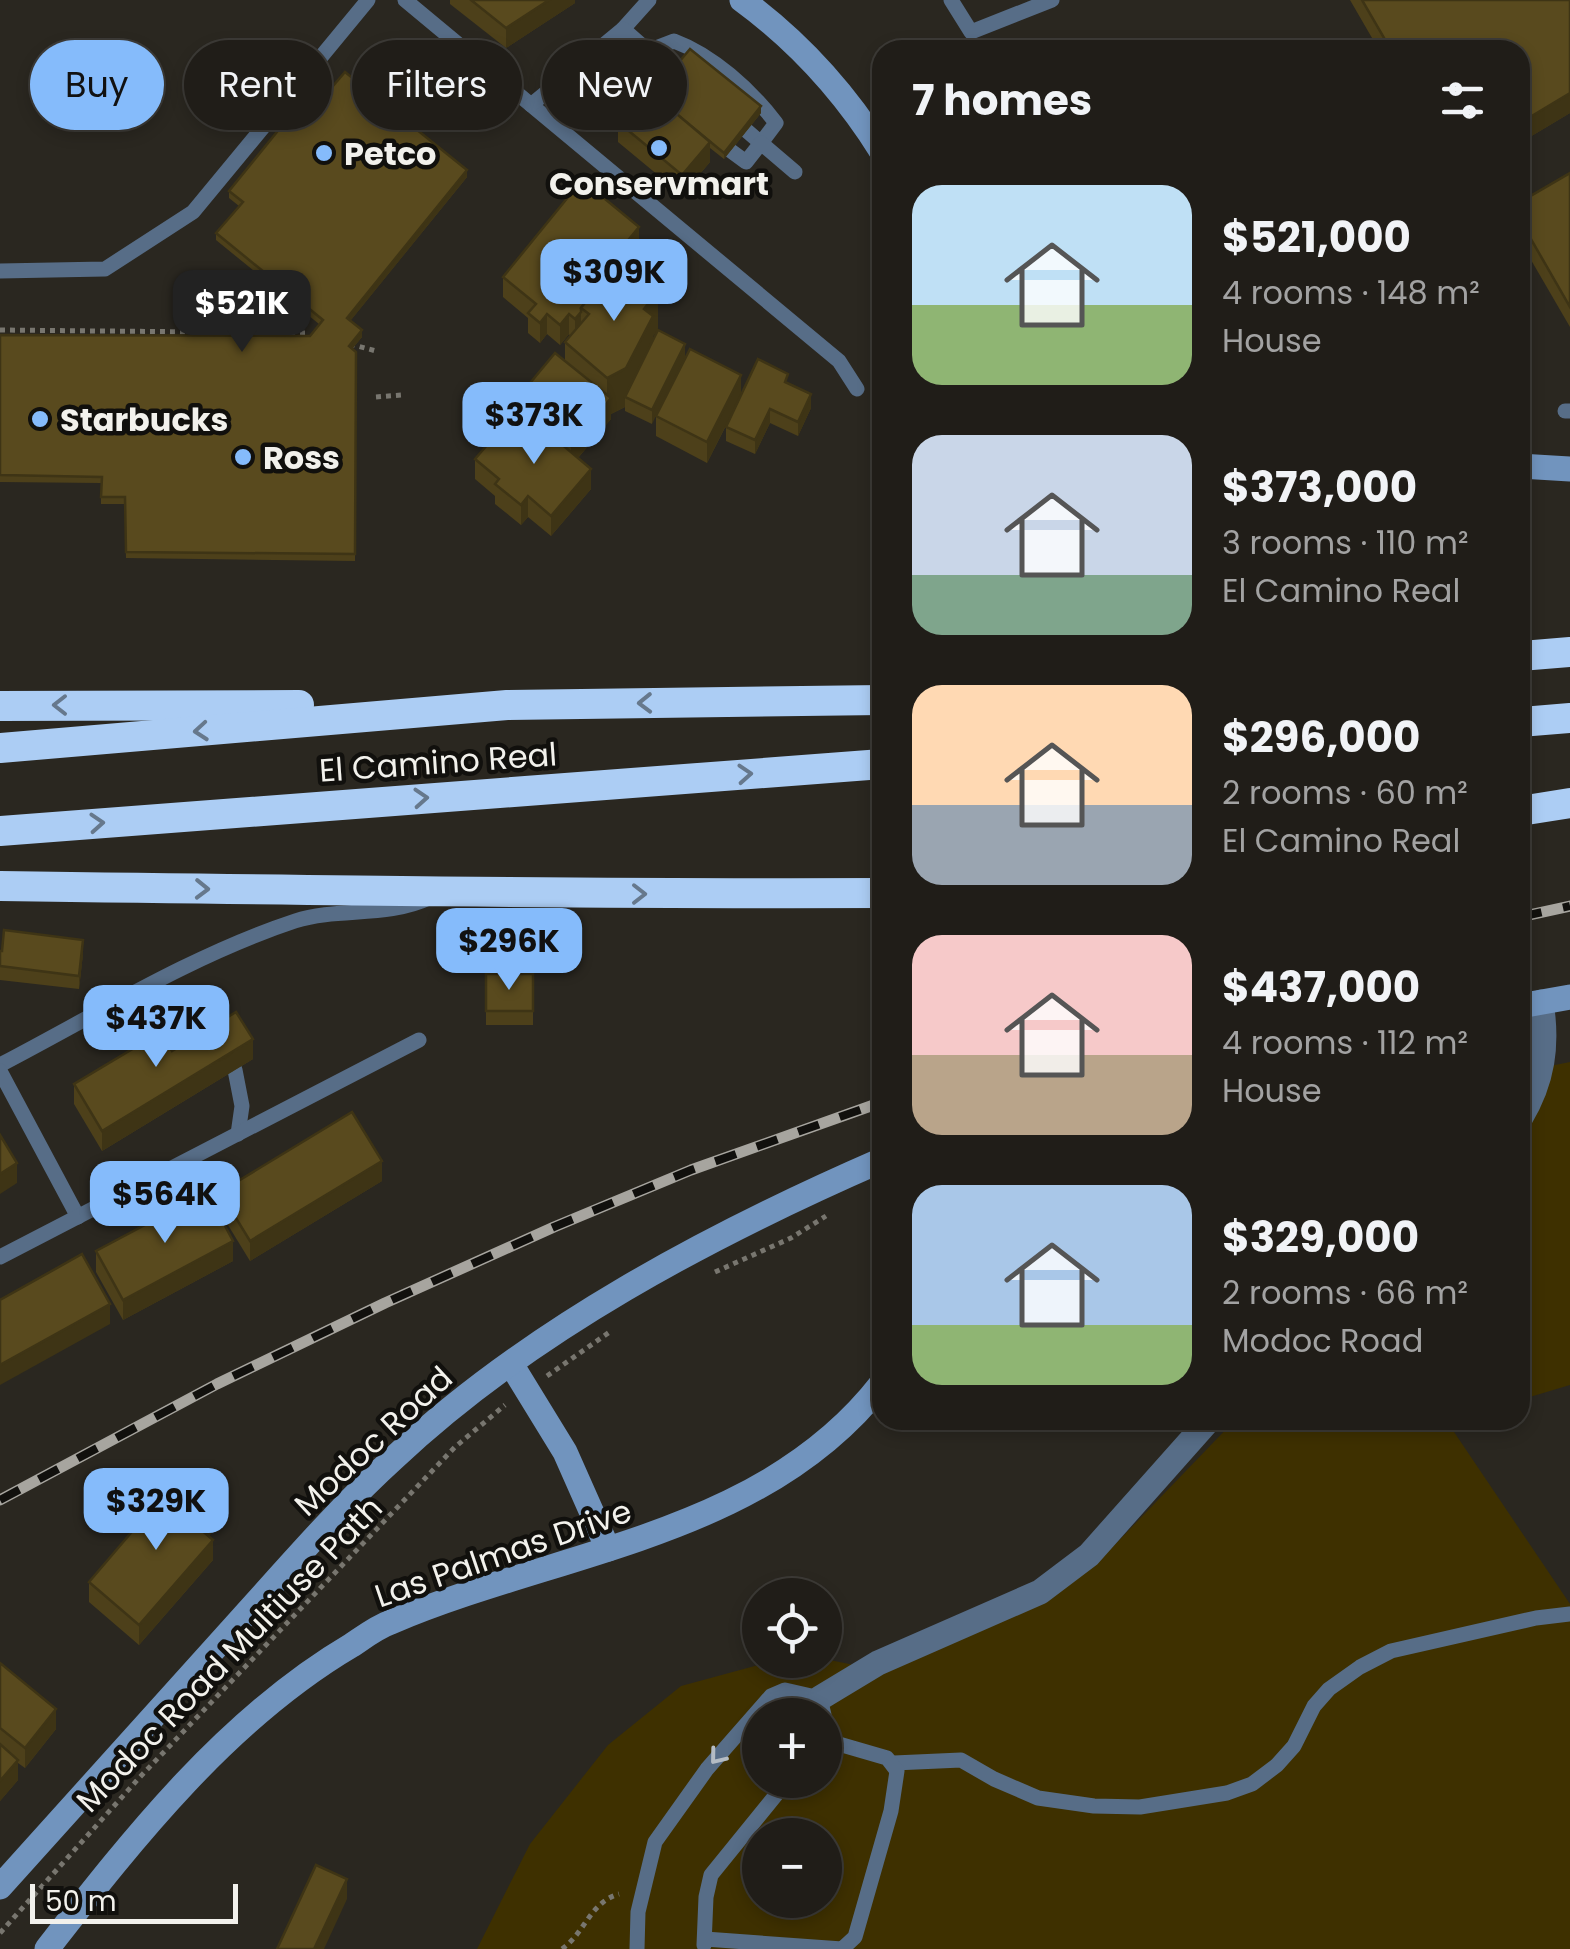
<!DOCTYPE html>
<meta charset="utf-8">
<style>
body{margin:0;font-family:Poppins,sans-serif;background:#282621;color:#f1f3f6;height:100vh;display:flex;flex-direction:column;font-size:38px;white-space:nowrap}
*{box-sizing:border-box;margin:0}
p{font-size:32px;color:#a2a2a2}
.icon{flex:none;width:55px;height:55px;fill:none;stroke:currentColor;stroke-width:2;stroke-linecap:round;stroke-linejoin:round}
.map{position:relative;flex:1;overflow:hidden}
.drawer{position:absolute;left:872px;top:40px;width:658px;height:1390px;display:flex;flex-direction:column;background:#201d18;border-radius:30px;box-shadow:0 5px 15px #0003,0 0 0 2px #3d3b37}
.drawer>*{flex:none}
.top-card{position:absolute;left:30px;top:40px;width:692px;height:90px;display:flex;gap:20px}
.tools{position:absolute;left:742px;top:1578px;display:grid;gap:20px}
.tools a{display:grid;place-items:center;width:100px;height:100px;border-radius:50%;background:#201d18;box-shadow:0 5px 15px #0003,0 0 0 2px #3d3b37;font-size:50px}
.scale{position:absolute;left:30px;bottom:25px;width:208px;box-sizing:border-box;padding-left:10px;border:5px solid #f2f1ec;border-top:0;font-size:28px;line-height:35px;white-space:nowrap;color:#f2f1ec;-webkit-text-stroke:8px #11100d;paint-order:stroke}
.price{position:absolute;translate:-50% -85px;padding:0 22px;border-radius:20px;background:#85bbfb;color:#111;font-size:32px;line-height:65px;filter:drop-shadow(0 2px 5px #0008)}
.price::after{content:'';position:absolute;left:50%;top:60px;width:30px;height:22px;margin-left:-15px;background:inherit;clip-path:polygon(0 0,100% 0,50% 100%)}
.price.selected{background:#222;color:#fff}
ul{padding:0;list-style:none}
li{display:flex;align-items:center;gap:30px;height:250px;padding:0 40px}
li span{display:grid;place-items:center;flex:none;width:280px;height:200px;border-radius:30px;color:#555}
li>.icon{margin-inline-start:auto}
span .icon{width:120px;height:120px;fill:#fffc;stroke-width:1}
li b{font-size:42px}
h2{display:flex;justify-content:space-between;align-items:center;height:120px;padding:0 40px;font-size:42px}
.pill{padding:0 35px;border-radius:45px;background:#201d18;box-shadow:0 5px 15px #0003,0 0 0 2px #3d3b37;font-size:35px;line-height:90px}
.pill.selected{background:#85bbfb;color:#111}
.map>svg:first-child{display:block}
</style>
<div class="map">
<svg width="1570" height="1949" viewBox="0 0 1570 1949">
<rect width="100%" height="100%" fill="#2a2720"/>
<!-- green -->
<g fill="#3e3000" fill-rule="evenodd">
<polygon points="1570,1062 1570,1385 1520,1400 1520,1072"/>
<path d="M1235 1420H1455L1448 1423 1570 1604V1949H477L530 1844 608 1745 681 1686 777 1660 825 1659 888 1672 1102 1558ZM760 1715H825V1780H760ZM760 1835H825V1900H760Z"/>
</g>
<g fill="none" stroke-linecap="round" stroke-linejoin="round">
<!-- path -->
<g stroke="#78766f" stroke-width="5" stroke-dasharray="5 5" stroke-linecap="butt">
<polyline points="0,330 308,333"/>
<polyline points="350,344 376,351"/>
<polyline points="376,397 402,395"/>
<polyline points="715,1272 791,1238 826,1216"/>
<polyline points="547,1376 611,1331"/>
<polyline points="0,1933 140,1777 455,1447 505,1405"/>
<path d="M562 1949C585 1933 590 1902 619 1894"/>
</g>
<!-- lane -->
<g stroke="#576d87" stroke-width="15">
<polyline points="405,0 839,361 857,389"/>
<polyline points="951,0 971,32 1052,0"/>
<polyline points="623,29 649,0"/>
<polyline points="658,94 630,72 648,51 675,73"/>
<path d="M531 105 623 29 648 51 674 41C712 55 751 90 776 123L761 143 747 131"/>
<polyline points="731,151 746,162 761,143 795,172"/>
<polyline points="0,271 105,269 193,212 368,0"/>
<polyline points="1565,411 1570,411"/>
<polyline points="151,987 178,998 220,1041"/>
<path d="M0 1065C96 1015 192 955 295 921 339 907 386 918 429 898"/>
<polyline points="235,1070 242,1106 238,1134"/>
<polyline points="0,1071 78,1217"/>
<polyline points="0,1257 419,1040"/>
<polyline points="894,1763 961,1760 994,1779 1038,1798 1094,1806 1140,1807 1227,1793 1252,1784 1277,1765 1294,1746 1314,1706 1329,1689 1360,1667 1391,1651 1536,1618 1570,1614"/>
<polyline points="705,1939 842,1949 855,1937 891,1811 897,1771 887,1758 825,1740"/>
<polyline points="704,1945 706,1897 711,1875 788,1780"/>
<polyline points="637,1949 638,1912 655,1842 707,1769 771,1696 785,1690 820,1698 824,1715"/>
</g>
<!-- street -->
<g stroke="#576d87" stroke-width="25">
<path d="M1520 1119C1543 1081 1548 1045 1541 1002"/>
<polyline points="820,1698 878,1663 1040,1592 1089,1555 1209,1420"/>
</g>
<!-- secondary -->
<g stroke="#7194be" stroke-width="25">
<path d="M742 0C798 41 845 93 882 152"/>
<polyline points="1520,466 1570,469"/>
<polyline points="1520,1006 1570,997"/>
<polyline points="511,1364 565,1452 608,1549"/>
<path d="M0 1887C81 1797 162 1707 243 1617 292 1563 340 1507 394 1458 530 1330 712 1234 882 1160"/>
<path d="M47 1949C134 1837 228 1718 352 1645 364 1637 377 1627 391 1622 557 1551 764 1536 882 1383"/>
</g>
<!-- highway -->
<g stroke="#accdf4" stroke-width="30">
<polyline points="1520,656 1570,652"/>
<polyline points="0,706 299,705"/>
<polyline points="1520,722 1570,718"/>
<polyline points="0,748 507,705 882,700"/>
<polyline points="1520,811 1570,803"/>
<polyline points="0,831 882,764"/>
<path d="M0 886C294 890 588 894 882 893"/>
</g>
<defs>
<g id="rail">
<polyline points="1520,917 1570,906"/>
<polyline points="0,1500 217,1384 385,1303 554,1227 691,1170 882,1102"/>
</g>
</defs>
<!-- rail casing -->
<use href="#rail" stroke="#a7a59f" stroke-width="11"/>
<!-- rail -->
<use href="#rail" stroke="#11100d" stroke-width="8" stroke-dasharray="22" stroke-linecap="butt"/>
</g>
<!-- wall -->
<g fill="#4d401a">
<polygon points="450,0 575,0 575,3 506,48 450,4"/>
<polygon points="1350,0 1570,0 1570,113 1520,143 1520,50 1379,50"/>
<polygon points="326,94 467,177 350,321 362,337 352,349 356,352 355,561 126,558 125,504 101,504 101,483 0,482 0,335 310,336 319,324 216,240 216,233 239,206 229,198 229,191"/>
<polygon points="652,94 761,113 724,159 710,148 710,162 682,195 618,142 618,122"/>
<polygon points="1570,173 1570,327 1520,241 1520,202"/>
<polygon points="639,247 607,286 658,329 653,336 652,424 625,411 625,407 611,414 611,419 578,458 591,489 551,536 528,517 521,525 495,504 495,496 475,479 475,459 515,441 526,429 516,421 516,400 565,360 565,342 570,336 569,334 560,345 547,334 540,343 528,333 528,318 503,297 503,277"/>
<polygon points="788,383 811,408 798,436 770,423 755,454 726,441 726,427 736,406 707,463 656,436 656,416"/>
<polygon points="0,951 83,954 79,989 0,980"/>
<rect x="486" y="974" width="47" height="51"/>
<polygon points="172,1051 253,1059 102,1151 74,1104 74,1084"/>
<polygon points="382,1181 250,1261 220,1212 220,1192"/>
<polygon points="96,1251 233,1261 123,1320 96,1272"/>
<polygon points="1070,1420 1089,1420 1081,1429"/>
<polygon points="213,1531 209,1536 213,1560 139,1645 89,1602 89,1582"/>
<polygon points="0,1663 56,1729 25,1768 18,1763 18,1780 0,1801"/>
</g>
<!-- shaded-wall -->
<g fill="#3e3415">
<polygon points="549,0 575,0 575,3 506,48 506,28"/>
<polygon points="1570,93 1570,113 1520,143 1520,123"/>
<polygon points="761,106 761,113 724,159 724,153"/>
<polygon points="710,142 710,162 682,195 682,175"/>
<polygon points="467,170 467,177 347,325 347,318"/>
<polygon points="639,227 639,247 594,302 587,290"/>
<polygon points="658,291 658,329 653,336 653,354 625,397 625,407 611,414 611,419 571,466 571,446 607,403 607,378 644,309"/>
<polygon points="581,312 581,332 575,340 575,319"/>
<polygon points="547,314 547,334 540,343 540,323"/>
<polygon points="569,314 569,334 560,345 560,325"/>
<polygon points="362,330 362,337 349,353 349,346"/>
<polygon points="685,344 685,358 652,424 652,410"/>
<polygon points="741,375 741,395 707,463 707,442"/>
<polygon points="811,394 811,408 798,436 798,422"/>
<polygon points="770,409 770,423 755,454 755,440"/>
<polygon points="591,469 591,489 551,536 551,516"/>
<polygon points="528,496 528,517 521,525 521,505"/>
<polygon points="83,940 83,954 79,989 79,976"/>
<polygon points="253,1039 253,1059 102,1151 102,1131"/>
<polygon points="382,1161 382,1181 250,1261 250,1241"/>
<polygon points="17,1163 17,1183 0,1194 0,1174"/>
<polygon points="233,1241 233,1261 123,1320 123,1300"/>
<polygon points="110,1304 110,1324 0,1385 0,1365"/>
<polygon points="1081,1420 1089,1420 1081,1429"/>
<polygon points="213,1510 213,1531 199,1548 199,1528"/>
<polygon points="213,1540 213,1560 139,1645 139,1625"/>
<polygon points="56,1709 56,1729 25,1768 25,1748"/>
<polygon points="18,1760 18,1780 0,1801 0,1781"/>
<polygon points="347,1879 347,1899 324,1949 314,1949"/>
</g>
<!-- building -->
<g fill="#594a1e" stroke="#3e3415" stroke-width="2.5">
<polygon points="471,0 549,0 506,28"/>
<polygon points="1362,0 1570,0 1570,93 1520,123 1520,50 1391,50"/>
<polygon points="690,49 761,106 724,153 652,94"/>
<polygon points="345,72 467,170 347,318 362,330 349,346 356,352 355,554 126,552 125,497 101,497 102,477 0,475 0,335 310,336 323,320 216,233 243,202 229,191 315,85 326,94"/>
<polygon points="646,88 710,142 682,175 618,122"/>
<polygon points="1570,173 1570,307 1520,220 1520,202"/>
<polygon points="582,180 639,227 587,290 592,294 581,308 581,312 575,319 569,314 560,325 547,314 540,323 528,313 536,304 503,277"/>
<polygon points="630,270 658,291 644,309 653,316 626,368 607,378 565,342 589,314 581,308 601,282 613,291"/>
<polygon points="658,330 685,344 652,410 625,397"/>
<polygon points="690,349 741,375 707,442 656,416"/>
<polygon points="555,353 611,398 571,446 516,400"/>
<polygon points="758,359 788,374 785,382 811,394 798,422 770,409 755,440 726,427"/>
<polygon points="533,420 591,469 551,516 528,496 521,505 495,484 499,479 475,459 501,429 515,441"/>
<polygon points="4,930 83,940 79,976 0,966 0,951 2,951"/>
<rect x="486" y="974" width="47" height="37"/>
<polygon points="236,1012 253,1039 102,1131 74,1084 161,1032 172,1051"/>
<polygon points="352,1112 382,1161 250,1241 220,1192"/>
<polygon points="0,1135 17,1163 0,1174"/>
<polygon points="207,1192 233,1241 123,1300 96,1251"/>
<polygon points="82,1254 110,1304 0,1365 0,1300"/>
<polygon points="177,1479 213,1510 199,1528 213,1540 139,1625 89,1582"/>
<polygon points="0,1663 56,1709 25,1748 0,1728"/>
<polygon points="0,1744 18,1760 0,1781"/>
<polygon points="316,1865 347,1879 314,1949 277,1949"/>
</g>
<!-- one-way arrows -->
<defs><path id="oneway-chevron" d="M-2-3.5L2.5 0L-2 3.5" fill="none" stroke-width="1.6" stroke-linecap="round" stroke-linejoin="round" transform="scale(2.5)"/></defs>
<g stroke="#66788c">
<use href="#oneway-chevron" transform="translate(645 703) rotate(179)"/>
<use href="#oneway-chevron" transform="translate(60 705) rotate(180)"/>
<use href="#oneway-chevron" transform="translate(201 731) rotate(175)"/>
<use href="#oneway-chevron" transform="translate(745 774) rotate(-4)"/>
<use href="#oneway-chevron" transform="translate(421 798) rotate(-4)"/>
<use href="#oneway-chevron" transform="translate(97 823) rotate(-4)"/>
<use href="#oneway-chevron" transform="translate(202 889) rotate(1)"/>
<use href="#oneway-chevron" transform="translate(639 894)"/>
</g>
<use stroke="#b4bcc4" href="#oneway-chevron" transform="translate(717 1757) rotate(129)"/>
<!-- markers -->
<g fill="#85bbfb" stroke="#11100d" stroke-width="4">
<circle cx="659" cy="148" r="10"/>
<circle cx="324" cy="153" r="10"/>
<circle cx="40" cy="419" r="10"/>
<circle cx="243" cy="457" r="10"/>
</g>
<g text-anchor="middle" dominant-baseline="central" stroke-width="9" stroke-linejoin="round" paint-order="stroke">
<!-- poi labels -->
<g font-size="32" font-weight="bold" fill="#f2f1ec" stroke="#11100d" text-anchor="start">
<text x="344" y="153">Petco</text>
<text x="659" y="183" text-anchor="middle">Conservmart</text>
<text x="60" y="419">Starbucks</text>
<text x="263" y="457">Ross</text>
</g>
<!-- street labels -->
<g font-size="32" fill="#f2f1ec" stroke="#11100d">
<text transform="translate(438 762) rotate(-4)">El Camino Real</text>
<text transform="translate(373 1441) rotate(-43)">Modoc Road</text>
<text transform="translate(503 1553) rotate(-19)">Las Palmas Drive</text>
<text transform="translate(229 1654) rotate(-46)">Modoc Road Multiuse Path</text>
</g>
</g>
</svg>
<div class="tools">
<a><svg class="icon" aria-label="locate" viewBox="0 0 24 24"><circle cx="12" cy="12" r="6"/><path d="M12 2v4M12 18v4M2 12h4M18 12h4"/></svg></a>
<a>+</a>
<a>−</a>
</div>
<div class="scale">50 m</div>
<b class="price" style="left:614px;top:324px">$309K</b>
<b class="price selected" style="left:242px;top:355px">$521K</b>
<b class="price" style="left:534px;top:467px">$373K</b>
<b class="price" style="left:509px;top:993px">$296K</b>
<b class="price" style="left:156px;top:1070px">$437K</b>
<b class="price" style="left:165px;top:1246px">$564K</b>
<b class="price" style="left:156px;top:1553px">$329K</b>
<div class="top-card">
<a class="pill selected">Buy</a>
<a class="pill">Rent</a>
<a class="pill">Filters</a>
<a class="pill">New</a>
</div>
<section class="drawer">
<h2>7 homes<svg class="icon" aria-label="filters" viewBox="0 0 24 24"><path d="M4 7h16M4 17h16"/><circle cx="9" cy="7" r="2"/><circle cx="15" cy="17" r="2"/></svg></h2>
<ul>
<li><span style="background:linear-gradient(#bfe0f5 60%,#8fb573 0)"><svg class="icon" aria-label="home" viewBox="0 0 24 24"><path d="M3 11l9-7 9 7M6 9v11h12V9"/></svg></span><div><b>$521,000</b><p>4 rooms · 148 m²</p><p>House</p></div></li>
<li><span style="background:linear-gradient(#c9d6e8 70%,#7fa58c 0)"><svg class="icon" aria-label="home" viewBox="0 0 24 24"><path d="M3 11l9-7 9 7M6 9v11h12V9"/></svg></span><div><b>$373,000</b><p>3 rooms · 110 m²</p><p>El Camino Real</p></div></li>
<li><span style="background:linear-gradient(#ffd9b3 60%,#9aa5b1 0)"><svg class="icon" aria-label="home" viewBox="0 0 24 24"><path d="M3 11l9-7 9 7M6 9v11h12V9"/></svg></span><div><b>$296,000</b><p>2 rooms · 60 m²</p><p>El Camino Real</p></div></li>
<li><span style="background:linear-gradient(#f6c9c9 60%,#b9a48a 0)"><svg class="icon" aria-label="home" viewBox="0 0 24 24"><path d="M3 11l9-7 9 7M6 9v11h12V9"/></svg></span><div><b>$437,000</b><p>4 rooms · 112 m²</p><p>House</p></div></li>
<li><span style="background:linear-gradient(#a9c7e8 70%,#8fb573 0)"><svg class="icon" aria-label="home" viewBox="0 0 24 24"><path d="M3 11l9-7 9 7M6 9v11h12V9"/></svg></span><div><b>$329,000</b><p>2 rooms · 66 m²</p><p>Modoc Road</p></div></li>
</ul>
</section>
</div>
